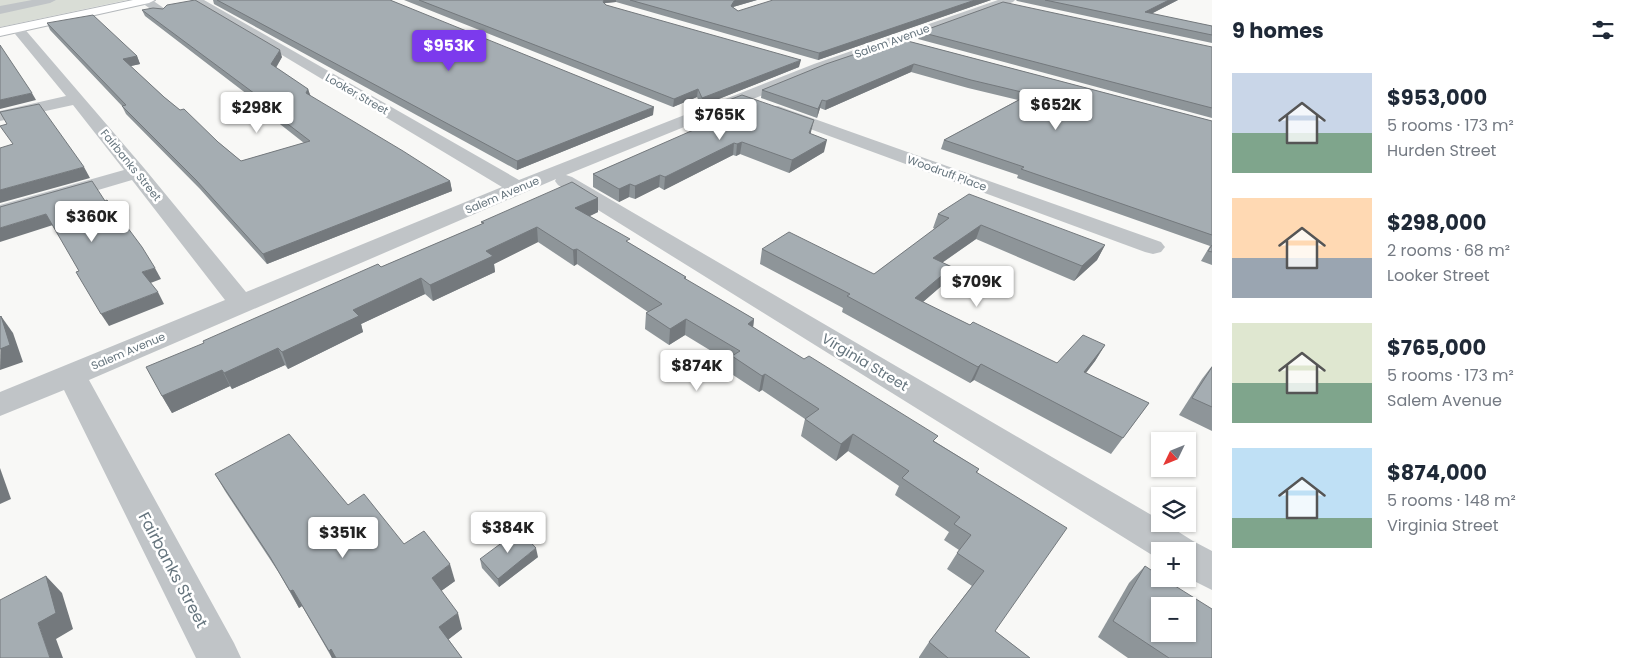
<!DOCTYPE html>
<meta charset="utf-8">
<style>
body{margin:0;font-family:Poppins,sans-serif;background:#f2f2f3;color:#1f2937;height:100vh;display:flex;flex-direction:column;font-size:19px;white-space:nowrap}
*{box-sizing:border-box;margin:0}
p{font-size:16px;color:#747a83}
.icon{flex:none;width:28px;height:28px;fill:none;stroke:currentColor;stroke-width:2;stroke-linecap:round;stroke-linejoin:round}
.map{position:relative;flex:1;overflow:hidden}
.details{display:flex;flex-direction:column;background:#fff;width:425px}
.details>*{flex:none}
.needle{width:32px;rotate:227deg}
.fabs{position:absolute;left:1151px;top:432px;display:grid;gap:10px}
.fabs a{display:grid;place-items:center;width:45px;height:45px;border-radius:0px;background:#fff;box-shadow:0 1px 4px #0004;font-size:25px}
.price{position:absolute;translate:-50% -42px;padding:0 11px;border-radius:5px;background:#fff;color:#222;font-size:16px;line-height:32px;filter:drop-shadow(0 1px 2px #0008)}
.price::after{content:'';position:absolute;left:50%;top:30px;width:15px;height:11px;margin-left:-8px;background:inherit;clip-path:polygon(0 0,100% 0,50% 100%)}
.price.on{background:#7c3aed;color:#fff}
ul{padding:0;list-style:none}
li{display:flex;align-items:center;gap:15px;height:125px;padding:0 20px}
li span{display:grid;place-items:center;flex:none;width:140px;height:100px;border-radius:0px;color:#555}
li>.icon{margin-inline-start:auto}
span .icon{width:60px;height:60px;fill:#fffc;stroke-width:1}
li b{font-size:21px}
h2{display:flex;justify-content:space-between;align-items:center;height:60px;padding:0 20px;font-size:21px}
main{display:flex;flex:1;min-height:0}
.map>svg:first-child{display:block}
</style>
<main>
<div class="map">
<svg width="1212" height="658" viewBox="0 0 1212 658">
<rect width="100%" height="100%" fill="#f8f8f6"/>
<!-- green -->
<polygon fill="#d9ddd6" points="0,0 127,0 0,27"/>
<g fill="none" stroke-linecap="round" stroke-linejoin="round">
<defs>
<polygon id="major" points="133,0 155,0 149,3 0,36 0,28"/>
</defs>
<!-- major casing -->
<use href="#major" stroke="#b4b8bb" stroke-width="2"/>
<!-- minor -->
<g fill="#c0c4c7" fill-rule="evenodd">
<polygon points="32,0 56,0 50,3 0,14 0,6"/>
<polygon points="141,0 152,0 168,11 166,14 158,14 142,3"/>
<polygon points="190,0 204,0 519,180 814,64 998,0 1015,0 1013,2 824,70 566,175 572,177 1160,520 1160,524 1166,524 1193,541 1212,551 1212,590 1188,578 1188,551 1160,551 1160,560 558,185 555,181 556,179 89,380 234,643 241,658 196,658 64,390 0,416 0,392 225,300 132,180 0,219 0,205 124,170 73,105 0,121 0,111 66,96 11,29 12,26 22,26 144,168 246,292 502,187"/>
<polygon points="778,106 1161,242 1165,247 1161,252 1153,254 1145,252 772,115 770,111 772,107"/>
</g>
<!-- major -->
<use href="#major" fill="#fff" fill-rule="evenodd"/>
</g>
<!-- wall -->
<g fill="#8e9599">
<polygon points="213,0 390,0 653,115 517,170 214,4"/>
<polygon points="404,0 757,0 733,7 738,11 991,0 818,60 616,2 605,3 606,5 799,67 701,106 697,97 673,107"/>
<polygon points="1016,0 1178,0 1151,14 1212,26 1212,43 1017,1"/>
<polygon points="142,10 282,57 276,68 308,89 310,96 450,181 452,191 267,264 200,189 126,114 122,106 50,30 47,23 137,56 140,64 130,66 164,97 241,161 304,143 271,117 269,111 145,16"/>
<polygon points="920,32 1212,47 1212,118 918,39"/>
<polygon points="900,39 1212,121 1212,265 1201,261 1210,246 1017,178 1018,175 941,149 944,140 1018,100 968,88 911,72 825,110 820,108 817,118 761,98 762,90"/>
<polygon points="708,108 811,132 811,134 824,152 789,173 740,154 736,156 733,155 664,190 659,187 635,199 629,197 619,202 593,187 593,174 709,124 707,120"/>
<polygon points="598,198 598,212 589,216 629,243 686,277 686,280 754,319 753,328 979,469 977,473 995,631 1030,658 919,658 919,657 929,642 972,586 947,569 959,550 944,540 949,532 895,495 899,486 848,451 836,461 801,436 805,419 762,390 759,392 730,373 731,363 685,335 669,345 645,329 646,313 648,312 577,264 574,266 538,242 494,264 495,272 433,301 425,294 361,324 363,332 288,369 285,365 232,389 230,386 172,413 162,396 381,267 482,224 481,222"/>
<polygon points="938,214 1105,245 1097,260 1074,281 976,239 942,263 952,267 946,282 923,302 970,325 1057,363 1105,345 1095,361 1086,373 1149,403 1111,454 974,380 970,383 842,312 843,308 760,264 762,249 874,274 935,229 933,228"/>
<polygon points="1212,366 1212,431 1179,415 1202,379"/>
<polygon points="215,474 348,505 455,581 441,591 462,629 448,639 462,658 332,658 302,606 299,608 279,573 225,491"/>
<polygon points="538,557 499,587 482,568 480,559"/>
<polygon points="1145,566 1212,658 1128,658 1098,637 1129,583"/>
</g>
<!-- shaded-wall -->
<g fill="#74797d">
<polygon points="604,0 616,0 616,2 605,3 603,8"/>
<polygon points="737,0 757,0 733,7 730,12 731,6 734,1"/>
<polygon points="975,0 991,0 818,60 819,53"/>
<polygon points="1169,0 1178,0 1141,19 1145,12"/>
<polygon points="280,50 282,57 273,72 271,64"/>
<polygon points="137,56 140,64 127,67 123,59"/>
<polygon points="801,60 799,67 701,106 702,98"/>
<polygon points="914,64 911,72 825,110 826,101"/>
<polygon points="308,89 311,97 306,93"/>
<polygon points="698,89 697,97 673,107 674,99"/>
<polygon points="32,93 36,100 0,109 0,100"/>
<polygon points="822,100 820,108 817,118 818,109"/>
<polygon points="654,107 653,115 517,170 517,161"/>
<polygon points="814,120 811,132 806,145 809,133"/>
<polygon points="827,140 824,152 789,173 792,160"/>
<polygon points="742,142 740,154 736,156 737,144"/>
<polygon points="734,143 733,155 664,190 665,177"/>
<polygon points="84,167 90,178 0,203 0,190"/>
<polygon points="660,175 659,187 635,199 635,186"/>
<polygon points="450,181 452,191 267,264 263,254"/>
<polygon points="630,184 629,197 619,202 619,189"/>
<polygon points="598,198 598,212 576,223 575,208"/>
<polygon points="46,214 53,225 0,242 0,228"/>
<polygon points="981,225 976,239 927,273 933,258"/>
<polygon points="537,227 538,242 494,264 495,272 433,301 430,285 486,251"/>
<polygon points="1105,245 1097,260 1074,281 1082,266"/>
<polygon points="577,249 577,264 574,266 573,250"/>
<polygon points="952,267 946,282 910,313 915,298"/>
<polygon points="155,268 161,279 148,284 142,272"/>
<polygon points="421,278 425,294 361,324 363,332 288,369 282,352 353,310"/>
<polygon points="158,292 164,304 109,326 101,314"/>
<polygon points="1,316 13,333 23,362 0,370"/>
<polygon points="686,319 685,335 669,345 670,329"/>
<polygon points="754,319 752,335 748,324"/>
<polygon points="1105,345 1095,361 1074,388 1084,372"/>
<polygon points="278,348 285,365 232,389 224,373"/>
<polygon points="981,364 974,380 970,383 978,367"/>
<polygon points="222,370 230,386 172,413 162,396"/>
<polygon points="765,374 762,390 759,392 762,376"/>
<polygon points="853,434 848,451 836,461 841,444"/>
<polygon points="0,468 11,499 0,504"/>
<polygon points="536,548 538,557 499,587 498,579"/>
<polygon points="450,564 455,581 437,594 432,578"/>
<polygon points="46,576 62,593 73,629 56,639 63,658 50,658 38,623"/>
<polygon points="293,590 302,606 299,608 290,591"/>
<polygon points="458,613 462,629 444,643 439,627"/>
<polygon points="331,649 336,658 332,658 329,651"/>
</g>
<!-- building -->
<g fill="#a5adb2" stroke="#74797d" fill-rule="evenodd">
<polygon points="195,0 280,50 271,64 308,89 306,93 403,151 450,181 263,254 196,180 122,106 126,105 47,23 93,15 137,56 123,59 164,97 180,110 184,109 218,142 241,161 310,141 268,109 274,108 142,10 153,8 163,9 167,5"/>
<polygon points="217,0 390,0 654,107 517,161"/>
<polygon points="419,0 604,0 603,2 606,5 801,60 702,98 698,89 674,99"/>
<polygon points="630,0 737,0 734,1 731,6 738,11 773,0 975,0 819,53"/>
<polygon points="1045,0 1169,0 1145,12 1212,26 1212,35"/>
<polygon points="1003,2 1212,47 1212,108 920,32"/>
<polygon points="900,39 1212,121 1212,235 1021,169 1024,167 944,140 1030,94 971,80 914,64 826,101 822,100 818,109 762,90 826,64"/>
<polygon points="0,45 32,93 0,100"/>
<polygon points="742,95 814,120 809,133 827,140 792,160 742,142 737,144 734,143 665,177 660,175 635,186 630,184 619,189 593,174 714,121 708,108"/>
<polygon points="39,104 84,167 0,190 0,148 13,144 0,126 7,124 0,112"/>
<polygon points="92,181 105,201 107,200 142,247 155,268 142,272 158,292 101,314 76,272 79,271 46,214 0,228 0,207"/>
<polygon points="572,182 598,198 575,208 630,239 626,241 686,277 684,278 754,319 748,324 804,359 809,356 938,436 933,441 979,469 976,472 1067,528 995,631 1030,658 948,658 929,642 984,571 957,553 971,535 954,524 960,517 902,478 909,471 853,434 841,444 805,419 819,409 765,374 762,376 732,356 740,351 686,319 670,329 646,313 662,304 577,249 573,250 537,227 486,251 493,256 430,285 421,278 353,310 359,316 282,352 278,348 224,373 222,370 162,396 146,367 204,343 203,341 378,264 381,267 484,223 481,222"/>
<polygon points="969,194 1105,245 1082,266 981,225 933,258 952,267 915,298 970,325 973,322 1057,363 1083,335 1105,345 1084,372 1149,403 1123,438 981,364 978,367 847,296 850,294 762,249 789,232 874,274 949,218 938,214"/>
<polygon points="1212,245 1212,252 1208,251"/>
<polygon points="1,316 10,345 0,349 0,317"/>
<polygon points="1212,367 1212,407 1192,398"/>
<polygon points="289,434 348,505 364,494 404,544 424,531 450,564 432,578 458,613 439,627 462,658 336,658 331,649 329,651 293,590 290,591 270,557 215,474"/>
<polygon points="519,530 536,548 498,579 480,559"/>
<path d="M1145 566 1160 576V579H1164L1212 609V658H1169L1113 621ZM1160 606H1188V634H1160Z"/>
<polygon points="46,576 56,613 38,623 50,658 0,658 0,600"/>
</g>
<g text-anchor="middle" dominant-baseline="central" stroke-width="5" stroke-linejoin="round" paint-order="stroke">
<!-- far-street labels -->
<g font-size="11" fill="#66757e" stroke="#fff">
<text transform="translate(892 41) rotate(-20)">Salem Avenue</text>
<text transform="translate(357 94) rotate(30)">Looker Street</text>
<text transform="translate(131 165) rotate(51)">Fairbanks Street</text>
<text transform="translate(947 173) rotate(20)">Woodruff Place</text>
<text transform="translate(502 195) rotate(-23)">Salem Avenue</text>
<text transform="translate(128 351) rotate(-23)">Salem Avenue</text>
</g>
<!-- street labels -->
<g font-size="14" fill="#66757e" stroke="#fff">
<text transform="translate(865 362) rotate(31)">Virginia Street</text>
</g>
<!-- near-street labels -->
<g font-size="16" fill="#66757e" stroke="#fff">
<text transform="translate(173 570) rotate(62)">Fairbanks Street</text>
</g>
</g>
</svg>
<div class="fabs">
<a><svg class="needle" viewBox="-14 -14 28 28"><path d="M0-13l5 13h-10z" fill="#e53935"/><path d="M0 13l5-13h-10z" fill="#747a83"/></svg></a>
<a><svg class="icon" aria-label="layers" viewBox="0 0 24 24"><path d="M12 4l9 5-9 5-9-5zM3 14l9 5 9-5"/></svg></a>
<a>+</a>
<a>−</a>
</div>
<b class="price on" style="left:449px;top:72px">$953K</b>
<b class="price" style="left:1056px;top:131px">$652K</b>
<b class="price" style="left:257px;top:134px">$298K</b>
<b class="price" style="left:720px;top:141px">$765K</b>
<b class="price" style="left:92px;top:243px">$360K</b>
<b class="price" style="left:977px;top:308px">$709K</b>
<b class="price" style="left:697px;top:392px">$874K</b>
<b class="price" style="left:508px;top:554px">$384K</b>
<b class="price" style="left:343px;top:559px">$351K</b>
</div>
<section class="details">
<h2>9 homes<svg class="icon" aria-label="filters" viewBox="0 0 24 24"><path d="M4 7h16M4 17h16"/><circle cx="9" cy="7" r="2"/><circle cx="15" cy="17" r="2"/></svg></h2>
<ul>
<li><span style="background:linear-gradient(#c9d6e8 60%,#7fa58c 0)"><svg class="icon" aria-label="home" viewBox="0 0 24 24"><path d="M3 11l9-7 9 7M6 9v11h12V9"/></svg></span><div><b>$953,000</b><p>5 rooms · 173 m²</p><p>Hurden Street</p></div></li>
<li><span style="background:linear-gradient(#ffd9b3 60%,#9aa5b1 0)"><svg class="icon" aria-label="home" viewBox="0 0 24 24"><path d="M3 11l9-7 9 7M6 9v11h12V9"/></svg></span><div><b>$298,000</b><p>2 rooms · 68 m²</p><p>Looker Street</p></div></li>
<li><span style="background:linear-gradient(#dfe7d0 60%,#7fa58c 0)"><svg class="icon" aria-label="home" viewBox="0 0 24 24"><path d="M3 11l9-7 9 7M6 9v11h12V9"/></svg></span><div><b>$765,000</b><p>5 rooms · 173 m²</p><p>Salem Avenue</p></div></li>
<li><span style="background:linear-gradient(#bfe0f5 70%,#7fa58c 0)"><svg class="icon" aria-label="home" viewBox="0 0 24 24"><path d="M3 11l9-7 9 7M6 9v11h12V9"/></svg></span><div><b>$874,000</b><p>5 rooms · 148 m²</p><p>Virginia Street</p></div></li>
</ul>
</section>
</main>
